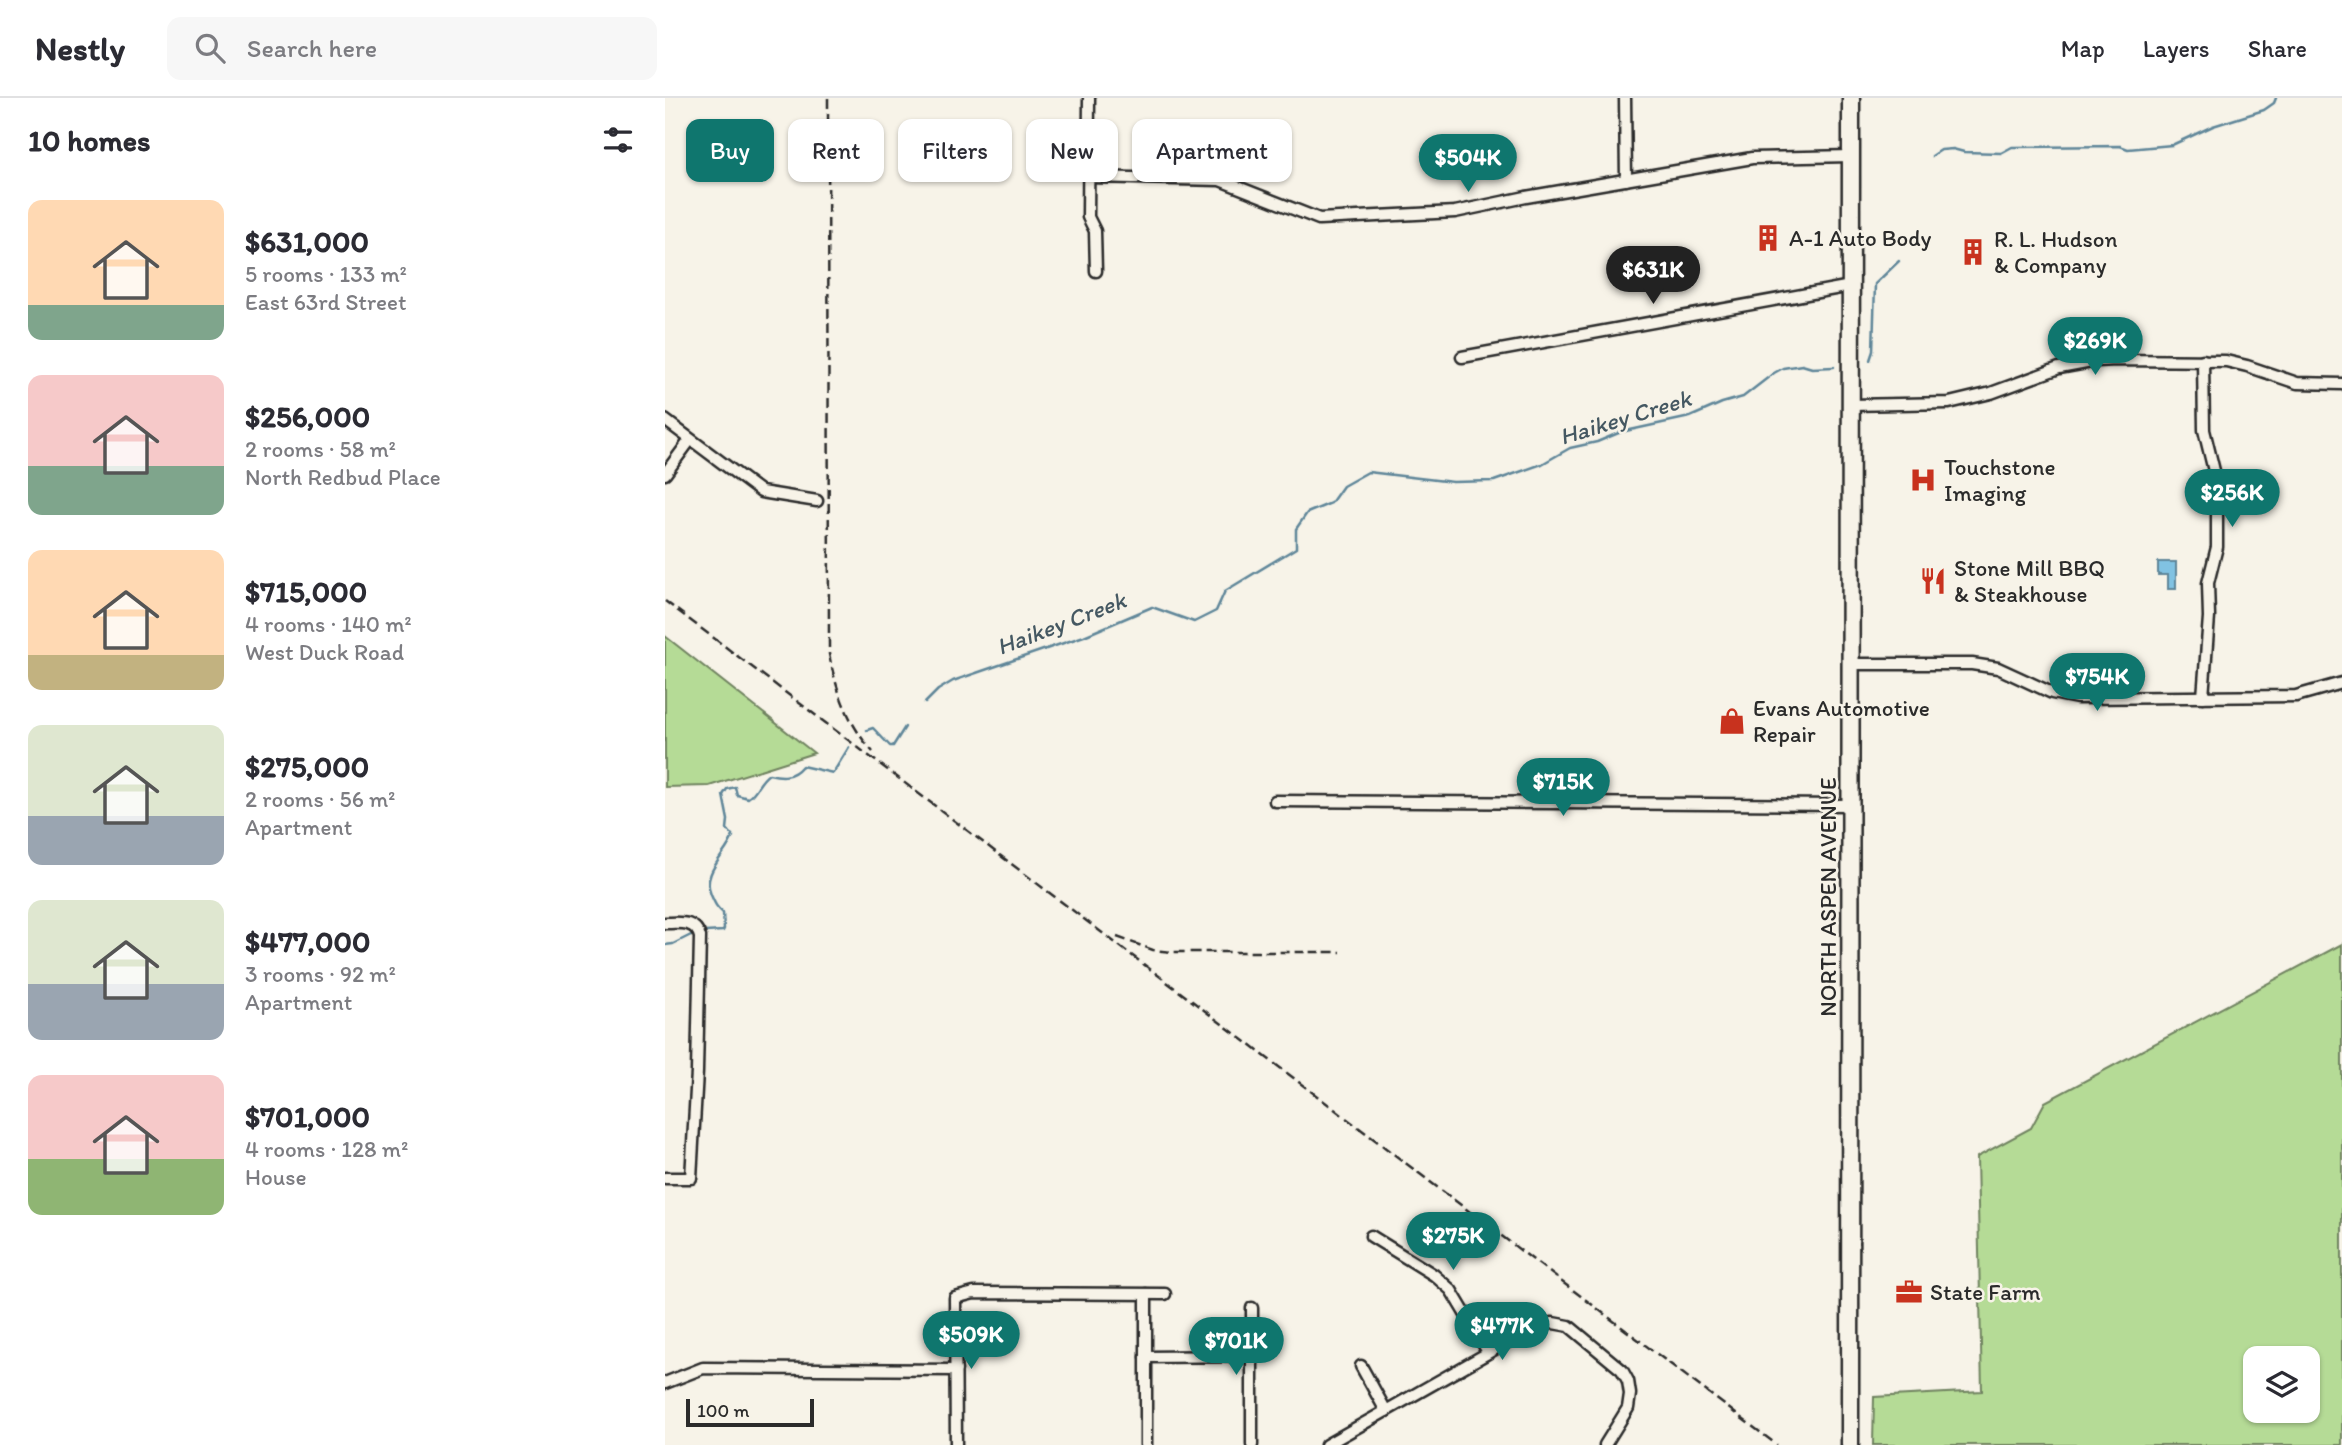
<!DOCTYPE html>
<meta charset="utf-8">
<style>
body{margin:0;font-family:Itim,sans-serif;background:#f7f7f7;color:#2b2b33;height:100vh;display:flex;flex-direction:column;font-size:26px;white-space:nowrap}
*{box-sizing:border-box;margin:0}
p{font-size:23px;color:#7c7c81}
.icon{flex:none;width:38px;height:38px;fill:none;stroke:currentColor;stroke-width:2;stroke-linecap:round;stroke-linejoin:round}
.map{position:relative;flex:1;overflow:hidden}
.panel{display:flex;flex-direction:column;background:#fff;width:665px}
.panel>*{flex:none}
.top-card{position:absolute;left:21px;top:21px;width:665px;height:63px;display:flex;gap:14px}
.controls{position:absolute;left:1578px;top:1248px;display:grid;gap:14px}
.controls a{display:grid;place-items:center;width:77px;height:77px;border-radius:14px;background:#fff;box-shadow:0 2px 5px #0004;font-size:35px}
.scale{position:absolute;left:21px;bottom:18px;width:128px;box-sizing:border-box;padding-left:7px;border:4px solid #2b2b2b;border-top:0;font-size:19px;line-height:24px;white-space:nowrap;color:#2b2b2b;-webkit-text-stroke:5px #f7f3e8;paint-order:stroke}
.price{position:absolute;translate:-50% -60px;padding:0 16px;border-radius:24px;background:#0f766e;color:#fff;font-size:23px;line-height:46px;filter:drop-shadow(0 2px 4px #0008)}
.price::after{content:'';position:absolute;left:50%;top:42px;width:21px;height:16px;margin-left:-10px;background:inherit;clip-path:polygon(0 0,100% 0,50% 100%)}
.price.selected{background:#222;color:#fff}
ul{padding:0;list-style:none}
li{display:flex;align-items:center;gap:21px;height:175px;padding:0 28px}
li span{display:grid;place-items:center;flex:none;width:196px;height:140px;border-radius:14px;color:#555}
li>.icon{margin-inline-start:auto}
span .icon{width:84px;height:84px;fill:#fffc;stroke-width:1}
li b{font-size:30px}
h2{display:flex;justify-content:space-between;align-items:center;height:84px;padding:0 28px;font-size:30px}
.tag{padding:0 24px;border-radius:14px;background:#fff;box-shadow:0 2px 5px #0004;font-size:24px;line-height:63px}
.tag.selected{background:#0f766e;color:#fff}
header{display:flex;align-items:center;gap:42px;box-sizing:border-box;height:98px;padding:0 35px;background:#fff;border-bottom:2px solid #e1e1e2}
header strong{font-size:33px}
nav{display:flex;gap:38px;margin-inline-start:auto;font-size:24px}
.search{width:490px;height:63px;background:#f7f7f7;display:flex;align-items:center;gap:18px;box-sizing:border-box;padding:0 24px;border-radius:14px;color:#7c7c81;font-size:26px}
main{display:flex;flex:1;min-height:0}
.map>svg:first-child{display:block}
</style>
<header>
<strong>Nestly</strong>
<div class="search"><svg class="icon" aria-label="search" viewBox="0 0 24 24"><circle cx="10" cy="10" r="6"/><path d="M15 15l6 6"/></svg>Search here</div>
<nav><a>Map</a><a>Layers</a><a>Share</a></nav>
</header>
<main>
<section class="panel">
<h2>10 homes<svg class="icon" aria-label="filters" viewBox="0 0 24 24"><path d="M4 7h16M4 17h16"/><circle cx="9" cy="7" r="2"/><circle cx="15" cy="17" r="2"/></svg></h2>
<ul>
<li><span style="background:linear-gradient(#ffd9b3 75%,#7fa58c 0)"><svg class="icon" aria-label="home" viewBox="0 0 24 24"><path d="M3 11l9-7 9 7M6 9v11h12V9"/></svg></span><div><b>$631,000</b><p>5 rooms · 133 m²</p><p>East 63rd Street</p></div></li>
<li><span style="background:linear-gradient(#f6c9c9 65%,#7fa58c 0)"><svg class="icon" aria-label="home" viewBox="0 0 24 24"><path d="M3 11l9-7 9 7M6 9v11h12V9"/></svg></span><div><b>$256,000</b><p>2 rooms · 58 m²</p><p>North Redbud Place</p></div></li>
<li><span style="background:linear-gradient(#ffd9b3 75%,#c2b280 0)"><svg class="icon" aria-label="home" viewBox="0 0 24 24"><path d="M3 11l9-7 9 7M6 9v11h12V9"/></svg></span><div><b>$715,000</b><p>4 rooms · 140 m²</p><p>West Duck Road</p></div></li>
<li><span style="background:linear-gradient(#dfe7d0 65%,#9aa5b1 0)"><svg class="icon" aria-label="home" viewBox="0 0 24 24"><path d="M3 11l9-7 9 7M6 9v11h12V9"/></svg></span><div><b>$275,000</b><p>2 rooms · 56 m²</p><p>Apartment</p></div></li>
<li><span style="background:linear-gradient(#dfe7d0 60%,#9aa5b1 0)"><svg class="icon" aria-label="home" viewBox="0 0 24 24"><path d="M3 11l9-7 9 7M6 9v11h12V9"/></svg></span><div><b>$477,000</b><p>3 rooms · 92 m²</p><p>Apartment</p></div></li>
<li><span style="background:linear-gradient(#f6c9c9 60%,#8fb573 0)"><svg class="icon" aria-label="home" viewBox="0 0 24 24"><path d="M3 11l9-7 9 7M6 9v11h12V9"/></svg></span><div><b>$701,000</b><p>4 rooms · 128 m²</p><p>House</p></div></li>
</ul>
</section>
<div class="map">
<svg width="1677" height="1347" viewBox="0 0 1677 1347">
<rect width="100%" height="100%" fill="#f7f3e8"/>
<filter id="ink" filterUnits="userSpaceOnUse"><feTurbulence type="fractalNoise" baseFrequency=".0143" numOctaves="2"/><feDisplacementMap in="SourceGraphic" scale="14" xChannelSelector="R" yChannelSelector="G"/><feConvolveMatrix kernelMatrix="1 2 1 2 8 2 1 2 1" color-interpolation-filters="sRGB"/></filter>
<g filter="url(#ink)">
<!-- green -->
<g fill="#b5db96" stroke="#708360" stroke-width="2" fill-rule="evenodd">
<polygon points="0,538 149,655 44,688 0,689"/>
<path d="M1677 846V1347H1208L1209 1299 1317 1293 1312 1059 1366 1030 1380 1004ZM1643 1260V1312H1591V1260Z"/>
</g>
<!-- water -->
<polygon fill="#81c2e2" stroke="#5f8699" stroke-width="2" points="1493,464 1511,464 1511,491 1503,491 1503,477 1493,477"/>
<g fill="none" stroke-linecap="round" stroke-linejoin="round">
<!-- stream -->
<g stroke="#5f8699" stroke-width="2.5">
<polyline points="1267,58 1276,52 1288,51 1299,54 1336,55 1347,49 1455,48 1463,51 1507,47 1548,28 1599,12 1609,5 1611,0"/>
<polyline points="1205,262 1208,253 1210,186 1234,163"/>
<polyline points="260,605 273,592 288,583 419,538 487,509 529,524 551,513 560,493 631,450 631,431 642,415 666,405 678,388 703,374 788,384 829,383 877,366 905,350 932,344 956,334 1025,319 1057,305 1078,299 1109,275 1118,270 1137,267 1147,270 1169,269"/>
<polyline points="202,632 208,630 225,648 228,648 240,629"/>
<path d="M40 834 58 833 59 831 58 815C51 809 50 806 46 797 36 774 61 758 68 738L62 731 63 722 58 697 62 691 70 689 72 697 83 700C92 694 94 683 104 676 117 679 127 680 137 668L168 675 184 649"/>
<polyline points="0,847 8,846 28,836"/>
</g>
<defs>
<g id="minor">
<polyline points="424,0 423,119 430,133 431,173"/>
<polyline points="960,0 961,82"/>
<polyline points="424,79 555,82 654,121 790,114 861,99 1087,60 1186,58"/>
<polyline points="797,259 1186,188"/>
<polyline points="1186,307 1284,305 1326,295 1394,270 1432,263 1451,262 1561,263 1582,268 1632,285 1677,286"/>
<polyline points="0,322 96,394 152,403"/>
<polyline points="0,376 25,342"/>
<polyline points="1187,566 1307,566 1333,570 1387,595 1412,600 1631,598 1677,585"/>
<polyline points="1538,599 1544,519 1543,485 1552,449 1552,396 1550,377 1539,332 1538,262"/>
<polyline points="610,703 1186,707"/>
<path d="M0 825C14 825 31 822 35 839L32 974 26 1080H0"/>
<polyline points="706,1138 769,1177 786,1192 823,1254"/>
<polyline points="481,1196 481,1347"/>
<polyline points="587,1210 587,1347"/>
<polyline points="481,1259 587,1258"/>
<polyline points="696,1268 721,1313"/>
<polyline points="0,1285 38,1270 291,1272"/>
<polyline points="291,1347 290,1200 309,1195 500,1196"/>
<polyline points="661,1347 874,1226 888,1225 904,1228 957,1272 963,1283 965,1296 963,1310 940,1347"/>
</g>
<polyline id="primary" points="1185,1347 1186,0"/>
</defs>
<!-- minor casing -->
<use href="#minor" stroke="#2b2b2b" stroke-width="15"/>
<!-- primary casing -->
<use href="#primary" stroke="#2b2b2b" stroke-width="21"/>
<!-- minor -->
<use href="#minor" stroke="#f7f3e8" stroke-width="10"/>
<!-- primary -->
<use href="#primary" stroke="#f7f3e8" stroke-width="16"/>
<!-- rail -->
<g stroke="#2b2b2b" stroke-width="2.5" stroke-dasharray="10 5" stroke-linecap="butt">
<path d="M163 0 164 556C171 592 183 626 208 654"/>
<polyline points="0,503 1112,1347"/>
<polyline points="452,839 488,852 508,854 676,854"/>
</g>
</g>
</g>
<!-- icons -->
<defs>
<symbol id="building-bare" viewBox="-9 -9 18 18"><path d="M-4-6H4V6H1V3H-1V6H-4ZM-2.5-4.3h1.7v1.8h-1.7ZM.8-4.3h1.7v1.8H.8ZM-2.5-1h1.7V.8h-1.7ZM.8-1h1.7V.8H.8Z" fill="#c8321e" stroke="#f7f3e8" stroke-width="2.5" paint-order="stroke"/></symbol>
<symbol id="hospital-bare" viewBox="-9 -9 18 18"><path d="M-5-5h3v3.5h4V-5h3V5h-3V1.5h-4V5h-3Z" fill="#c8321e" stroke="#f7f3e8" stroke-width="2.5" paint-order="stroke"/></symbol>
<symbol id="restaurant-bare" viewBox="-9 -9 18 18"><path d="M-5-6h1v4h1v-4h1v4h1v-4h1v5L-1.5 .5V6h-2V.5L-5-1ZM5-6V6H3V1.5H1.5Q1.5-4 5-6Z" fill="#c8321e" stroke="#f7f3e8" stroke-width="2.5" paint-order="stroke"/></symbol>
<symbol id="shop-bare" viewBox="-9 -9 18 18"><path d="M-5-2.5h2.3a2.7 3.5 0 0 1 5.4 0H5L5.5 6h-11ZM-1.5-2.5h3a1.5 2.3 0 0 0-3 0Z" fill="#c8321e" stroke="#f7f3e8" stroke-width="2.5" paint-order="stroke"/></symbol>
<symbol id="office-bare" viewBox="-9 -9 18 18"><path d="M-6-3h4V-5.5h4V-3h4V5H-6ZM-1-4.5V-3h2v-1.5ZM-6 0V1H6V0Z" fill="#c8321e" stroke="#f7f3e8" stroke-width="2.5" paint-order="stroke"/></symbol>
</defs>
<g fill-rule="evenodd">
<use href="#building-bare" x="1084" y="121" width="38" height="38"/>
<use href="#building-bare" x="1289" y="135" width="38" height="38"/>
<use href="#hospital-bare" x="1239" y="363" width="38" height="38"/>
<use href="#restaurant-bare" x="1249" y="464" width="38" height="38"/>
<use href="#shop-bare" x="1048" y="604" width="38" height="38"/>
<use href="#office-bare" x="1225" y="1175" width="38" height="38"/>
</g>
<g text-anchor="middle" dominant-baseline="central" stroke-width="5" stroke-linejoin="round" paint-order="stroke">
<!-- poi labels -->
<g font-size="23" fill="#2b2b2b" stroke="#f7f3e8" text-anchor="start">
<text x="1124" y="140">A-1 Auto Body</text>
<text x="1329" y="141">R. L. Hudson<tspan x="1329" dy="26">&amp; Company</tspan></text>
<text x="1279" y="369">Touchstone<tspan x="1279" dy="26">Imaging</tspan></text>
<text x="1289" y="470">Stone Mill BBQ<tspan x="1289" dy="26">&amp; Steakhouse</tspan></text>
<text x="1088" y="610">Evans Automotive<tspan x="1088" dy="26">Repair</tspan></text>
<text x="1265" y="1194">State Farm</text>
</g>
<!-- street labels -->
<g font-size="23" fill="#2b2b2b" stroke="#f7f3e8">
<text transform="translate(1163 799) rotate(-90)">NORTH ASPEN AVENUE</text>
</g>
<!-- water labels -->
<g font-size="24" font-style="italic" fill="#455862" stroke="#f7f3e8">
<text transform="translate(960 319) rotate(-17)">Haikey Creek</text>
<text transform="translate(396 525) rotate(-21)">Haikey Creek</text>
</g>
</g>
</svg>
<div class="controls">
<a><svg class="icon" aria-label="layers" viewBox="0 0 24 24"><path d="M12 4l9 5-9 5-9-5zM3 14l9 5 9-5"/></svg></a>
</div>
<div class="scale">100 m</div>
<b class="price" style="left:803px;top:96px">$504K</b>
<b class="price selected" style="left:988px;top:208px">$631K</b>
<b class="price" style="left:1430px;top:279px">$269K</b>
<b class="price" style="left:1567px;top:431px">$256K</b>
<b class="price" style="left:1432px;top:615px">$754K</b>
<b class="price" style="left:898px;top:720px">$715K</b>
<b class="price" style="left:788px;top:1174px">$275K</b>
<b class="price" style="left:837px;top:1264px">$477K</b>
<b class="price" style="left:306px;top:1273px">$509K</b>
<b class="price" style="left:571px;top:1279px">$701K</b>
<div class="top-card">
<a class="tag selected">Buy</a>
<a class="tag">Rent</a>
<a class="tag">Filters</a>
<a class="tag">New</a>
<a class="tag">Apartment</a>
</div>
</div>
</main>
